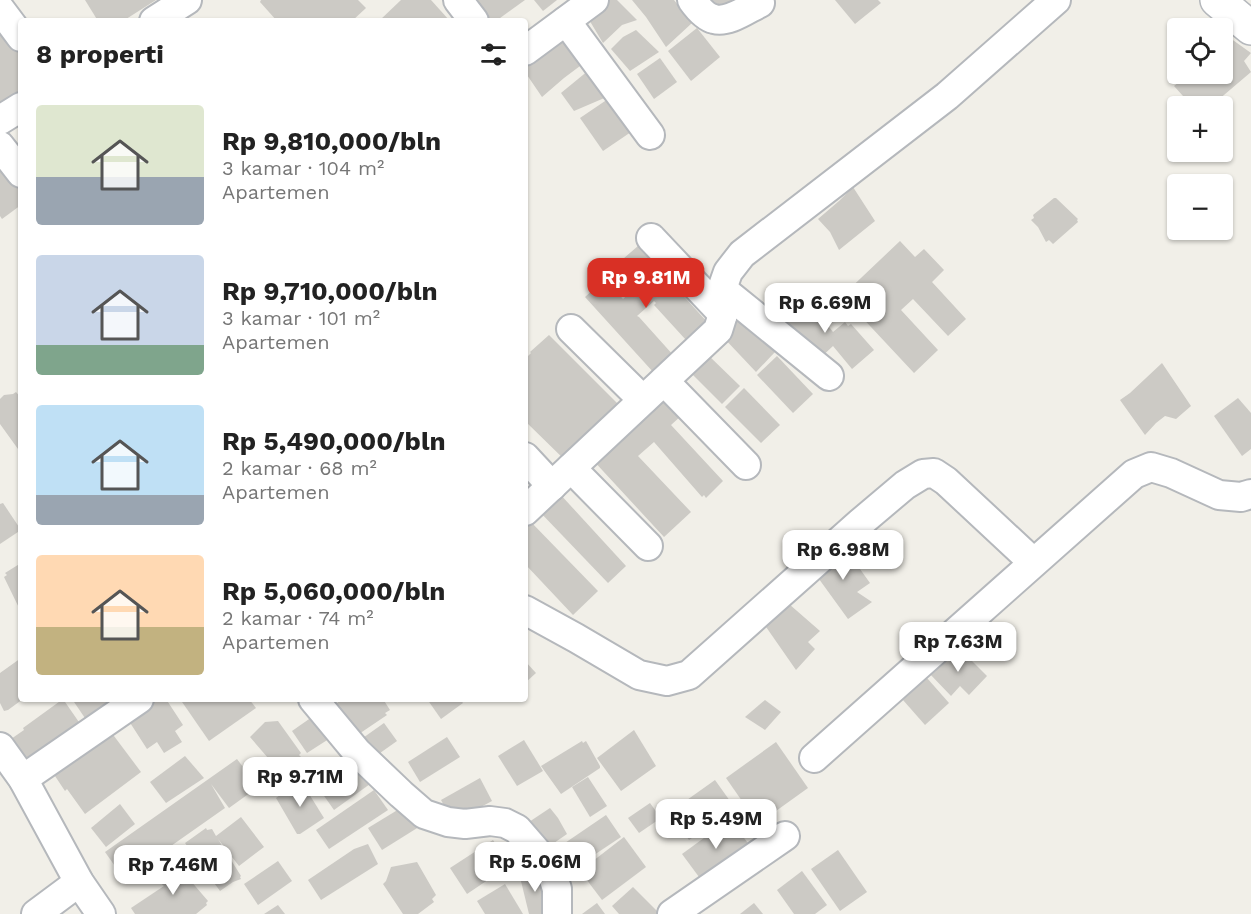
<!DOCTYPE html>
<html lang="id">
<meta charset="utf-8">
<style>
body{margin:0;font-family:"Work Sans",sans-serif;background:#f6f6f6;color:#222;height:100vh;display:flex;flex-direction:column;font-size:22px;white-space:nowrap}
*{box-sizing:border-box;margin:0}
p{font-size:20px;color:#767676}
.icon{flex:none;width:33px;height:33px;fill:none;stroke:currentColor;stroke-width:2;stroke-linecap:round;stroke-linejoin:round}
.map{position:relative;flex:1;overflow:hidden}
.drawer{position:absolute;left:18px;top:18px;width:510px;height:684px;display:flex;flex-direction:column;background:#fff;border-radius:6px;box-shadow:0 2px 4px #0004}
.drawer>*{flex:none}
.fabs{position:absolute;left:1167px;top:18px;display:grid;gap:12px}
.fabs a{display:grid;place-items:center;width:66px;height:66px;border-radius:6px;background:#fff;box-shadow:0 2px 4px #0004;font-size:30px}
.price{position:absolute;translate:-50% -51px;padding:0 14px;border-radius:12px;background:#fff;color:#222;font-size:20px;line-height:39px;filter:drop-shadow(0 2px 3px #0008)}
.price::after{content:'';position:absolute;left:50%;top:36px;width:18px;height:14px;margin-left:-9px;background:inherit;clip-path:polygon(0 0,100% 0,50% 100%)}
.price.active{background:#d93025;color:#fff}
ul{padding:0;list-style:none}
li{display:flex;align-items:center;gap:18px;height:150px;padding:0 18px}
li span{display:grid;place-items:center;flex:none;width:168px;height:120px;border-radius:6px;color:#555}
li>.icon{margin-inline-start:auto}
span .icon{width:72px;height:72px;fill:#fffc;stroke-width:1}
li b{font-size:26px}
h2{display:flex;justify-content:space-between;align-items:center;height:72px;padding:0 18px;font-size:26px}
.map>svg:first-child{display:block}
</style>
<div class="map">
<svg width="1251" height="914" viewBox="0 0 1251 914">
<rect width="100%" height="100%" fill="#f1efe8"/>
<!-- building -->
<g fill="#cccac5">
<polygon points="85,0 156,0 123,21 98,21"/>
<polygon points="261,0 358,0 366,8 352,21 277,21 260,2"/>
<polygon points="401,0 431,0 449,20 447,21 379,21"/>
<polygon points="472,0 525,0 496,21 487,21"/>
<polygon points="534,0 557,0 543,11"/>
<polygon points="602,0 617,0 637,20 622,25 603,43 588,18"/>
<polygon points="632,0 674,0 692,23 666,47 646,17"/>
<polygon points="712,0 737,0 726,11"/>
<polygon points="835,0 878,0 881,3 855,24"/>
<polygon points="697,28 720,57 691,81 668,51"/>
<polygon points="7,30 21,53 21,93 0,106 0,34"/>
<polygon points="636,30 659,52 630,71 611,49 623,37"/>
<polygon points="570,34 588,60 564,78 542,97 525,72 525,59"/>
<polygon points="1230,38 1251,53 1244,61 1251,72 1211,106 1192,106 1174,86 1189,74 1222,74 1222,44"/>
<polygon points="660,58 677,82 654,99 637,74"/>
<polygon points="589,70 609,96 574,111 561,93"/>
<polygon points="608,99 631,132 603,151 580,118"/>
<polygon points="0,160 21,191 21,205 2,219 0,216"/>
<polygon points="853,187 875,221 839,250 830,232 818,219 839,201"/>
<polygon points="1054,198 1056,198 1078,219 1077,220 1078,222 1053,244 1049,240 1046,242 1038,227 1031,220 1034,218 1033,215"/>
<polygon points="900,241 915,257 924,249 944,270 932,282 966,319 948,336 913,299 901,310 938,350 914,373 842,296"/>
<polygon points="638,246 709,324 691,341 688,338 686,340 654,305 656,303 654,301 637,316 639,317 674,356 654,373 585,297 605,279 623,299 636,287 616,265"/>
<polygon points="805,296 833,332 845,322 848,326 851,324 874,350 852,369 833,346 818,360 780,318 786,313 785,312"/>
<polygon points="742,317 775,352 756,372 722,336"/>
<polygon points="549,335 623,409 569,464 525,421 525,359 531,353 530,352"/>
<polygon points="706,353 740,386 722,404 689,371"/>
<polygon points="777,356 813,394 793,413 757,375"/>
<polygon points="1162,363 1191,406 1176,419 1165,416 1156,423 1145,435 1120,400 1130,393"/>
<polygon points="744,388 780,425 761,443 725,407"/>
<polygon points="16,392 21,398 21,446 18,449 0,424 0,399 4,395 13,394"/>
<polygon points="661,392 682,415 671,425 723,481 706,498 704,495 702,497 654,442 638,456 691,512 664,537 591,458"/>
<polygon points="1238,398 1251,413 1251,449 1242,456 1214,416"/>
<polygon points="559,493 626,566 608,583 538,510"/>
<polygon points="3,503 21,530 0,544 0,504"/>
<polygon points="528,519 598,591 573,615 525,564 525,522"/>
<polygon points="842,544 870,583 857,592 872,602 848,619 811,568"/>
<polygon points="21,563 21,612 4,577 7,575 5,573"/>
<polygon points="789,604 820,631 808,642 815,649 796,670 764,624"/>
<polygon points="956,645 987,676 969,695 960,686 951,696 929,673"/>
<polygon points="21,658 21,699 23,699 8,710 4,711 0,703 0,673"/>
<polygon points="525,661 536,673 525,683"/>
<polygon points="927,678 949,703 925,725 903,700"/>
<polygon points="63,699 83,728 32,768 11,739 24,730 23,728"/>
<polygon points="72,699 105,699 111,709 89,724"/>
<polygon points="157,699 166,699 183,725 175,731 182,742 164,753 157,742 147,749 127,718"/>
<polygon points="180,699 249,699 256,708 209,741"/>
<polygon points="343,699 383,699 390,710 385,713 387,715 353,738 331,707"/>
<polygon points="427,699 460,699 463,703 441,719"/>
<polygon points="765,700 781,712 765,730 745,717"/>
<polygon points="322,710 335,735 307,753 292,731"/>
<polygon points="278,721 301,753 299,755 301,757 276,772 268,758 250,737 265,722"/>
<polygon points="384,723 397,741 373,758 360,740"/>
<polygon points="108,728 141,772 85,814 67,789 65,791 47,764"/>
<polygon points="634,730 656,766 621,791 597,758"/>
<polygon points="447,737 460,757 420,782 408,762"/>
<polygon points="524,740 543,771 517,786 498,756"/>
<polygon points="582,741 583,743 586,741 600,766 600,768 561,794 541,766"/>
<polygon points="776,742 808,788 758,824 726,778"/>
<polygon points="185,756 204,778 166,803 150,782"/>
<polygon points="237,759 258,787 229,808 211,784 225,808 124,879 105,852"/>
<polygon points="357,767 370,784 334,810 322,793"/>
<polygon points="588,777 607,806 590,817 572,787"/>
<polygon points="480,778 492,801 453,822 441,800"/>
<polygon points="715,780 735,808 689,840 670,812"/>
<polygon points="299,781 301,781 324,818 300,834 297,834 276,798"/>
<polygon points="374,790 388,810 329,849 316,830"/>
<polygon points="409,803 422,825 382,850 368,828"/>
<polygon points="650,803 661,818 639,833 628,818"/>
<polygon points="120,804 135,824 106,847 91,828"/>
<polygon points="550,808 558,818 567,834 541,852 523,826"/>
<polygon points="606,815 621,837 576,867 562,845"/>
<polygon points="241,817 264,847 239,866 218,839 241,876 240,877 241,879 233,882 220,891 185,843 206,828 207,830 212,829 216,836"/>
<polygon points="730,819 750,846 702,881 682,854"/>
<polygon points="624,837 646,867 602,900 580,871"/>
<polygon points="493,840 510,865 467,894 450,868"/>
<polygon points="368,844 378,864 321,900 308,880 354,849"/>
<polygon points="838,850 867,892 840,911 811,869"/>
<polygon points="278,861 292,881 258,905 244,884"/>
<polygon points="417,862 436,895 432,899 434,902 418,914 403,914 383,884 386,881 391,867"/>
<polygon points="178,866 208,901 206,903 207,905 196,914 135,914 131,908 164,886 154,877"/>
<polygon points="543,871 547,914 529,914 520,877"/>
<polygon points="802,871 827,905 815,914 794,914 777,890"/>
<polygon points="505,884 523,914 485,914 477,901"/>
<polygon points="633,887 660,914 619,914 612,906"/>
<polygon points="597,903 605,914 582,914"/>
<polygon points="754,903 763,914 740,914"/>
<polygon points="278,905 285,914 264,914"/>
</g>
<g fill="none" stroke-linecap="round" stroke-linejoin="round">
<defs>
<g id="minor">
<polyline points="458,0 474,21"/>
<path d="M692 0C697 7 705 17 714 19 729 23 747 9 760 3"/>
<polyline points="0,9 21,37"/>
<polyline points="154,21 187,0"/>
<polyline points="566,21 650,135"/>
<polyline points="525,51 594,0"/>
<polyline points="0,120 21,107"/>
<polyline points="0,146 21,173"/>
<polyline points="651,238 723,314"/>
<polyline points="722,289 829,376"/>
<polyline points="571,329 643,400"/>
<polyline points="664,381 746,465"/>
<polyline points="525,457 552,486"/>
<polyline points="571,468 648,546"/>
<polyline points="525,511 718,330 723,314 722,289 728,272 742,254 947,96 1056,0"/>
<polyline points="525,610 576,638 639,675 667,681 689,675 860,523 905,485 923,474 934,473 946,481 1033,562"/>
<polyline points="313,699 357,752 401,794 424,814 448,822 465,824 490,821 505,823 517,829 550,867 557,889 557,914"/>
<polyline points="0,747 23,779 79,882 101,914"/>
<polyline points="814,758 1134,474 1151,467 1171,473 1219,495 1241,497 1251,494"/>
<polyline points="23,779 139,699"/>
<polyline points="36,914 79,882"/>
<polyline points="672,914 785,836"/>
</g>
<polyline id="tertiary" points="1217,0 1251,28"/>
</defs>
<!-- minor casing -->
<use href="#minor" stroke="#b5b8bc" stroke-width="32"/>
<!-- tertiary casing -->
<use href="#tertiary" stroke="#b5b8bc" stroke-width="36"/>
<!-- minor -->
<use href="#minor" stroke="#fff" stroke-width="28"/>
<!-- tertiary -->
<use href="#tertiary" stroke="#fff" stroke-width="33"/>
</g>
</svg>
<div class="fabs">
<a><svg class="icon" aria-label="locate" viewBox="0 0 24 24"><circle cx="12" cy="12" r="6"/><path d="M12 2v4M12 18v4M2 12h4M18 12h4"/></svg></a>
<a>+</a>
<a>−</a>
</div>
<b class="price active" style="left:646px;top:309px">Rp 9.81M</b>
<b class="price" style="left:825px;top:334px">Rp 6.69M</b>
<b class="price" style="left:843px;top:581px">Rp 6.98M</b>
<b class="price" style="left:958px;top:673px">Rp 7.63M</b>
<b class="price" style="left:300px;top:808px">Rp 9.71M</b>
<b class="price" style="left:716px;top:850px">Rp 5.49M</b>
<b class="price" style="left:535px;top:893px">Rp 5.06M</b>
<b class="price" style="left:173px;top:896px">Rp 7.46M</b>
<section class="drawer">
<h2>8 properti<svg class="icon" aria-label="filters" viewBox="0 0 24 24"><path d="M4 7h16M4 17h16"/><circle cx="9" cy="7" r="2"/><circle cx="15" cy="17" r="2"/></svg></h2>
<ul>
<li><span style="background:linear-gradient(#dfe7d0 60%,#9aa5b1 0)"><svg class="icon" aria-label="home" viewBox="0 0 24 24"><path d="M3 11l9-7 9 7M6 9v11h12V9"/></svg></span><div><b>Rp 9,810,000/bln</b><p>3 kamar · 104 m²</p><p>Apartemen</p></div></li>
<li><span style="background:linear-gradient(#c9d6e8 75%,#7fa58c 0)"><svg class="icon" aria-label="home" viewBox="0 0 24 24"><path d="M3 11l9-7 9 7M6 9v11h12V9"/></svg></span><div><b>Rp 9,710,000/bln</b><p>3 kamar · 101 m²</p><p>Apartemen</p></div></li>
<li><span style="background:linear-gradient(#bfe0f5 75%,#9aa5b1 0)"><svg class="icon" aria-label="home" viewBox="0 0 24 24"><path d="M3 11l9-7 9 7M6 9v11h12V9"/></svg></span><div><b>Rp 5,490,000/bln</b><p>2 kamar · 68 m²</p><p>Apartemen</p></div></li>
<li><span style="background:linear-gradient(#ffd9b3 60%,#c2b280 0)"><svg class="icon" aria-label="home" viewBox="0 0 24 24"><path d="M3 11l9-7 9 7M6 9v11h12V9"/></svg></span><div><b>Rp 5,060,000/bln</b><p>2 kamar · 74 m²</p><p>Apartemen</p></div></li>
</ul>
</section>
</div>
